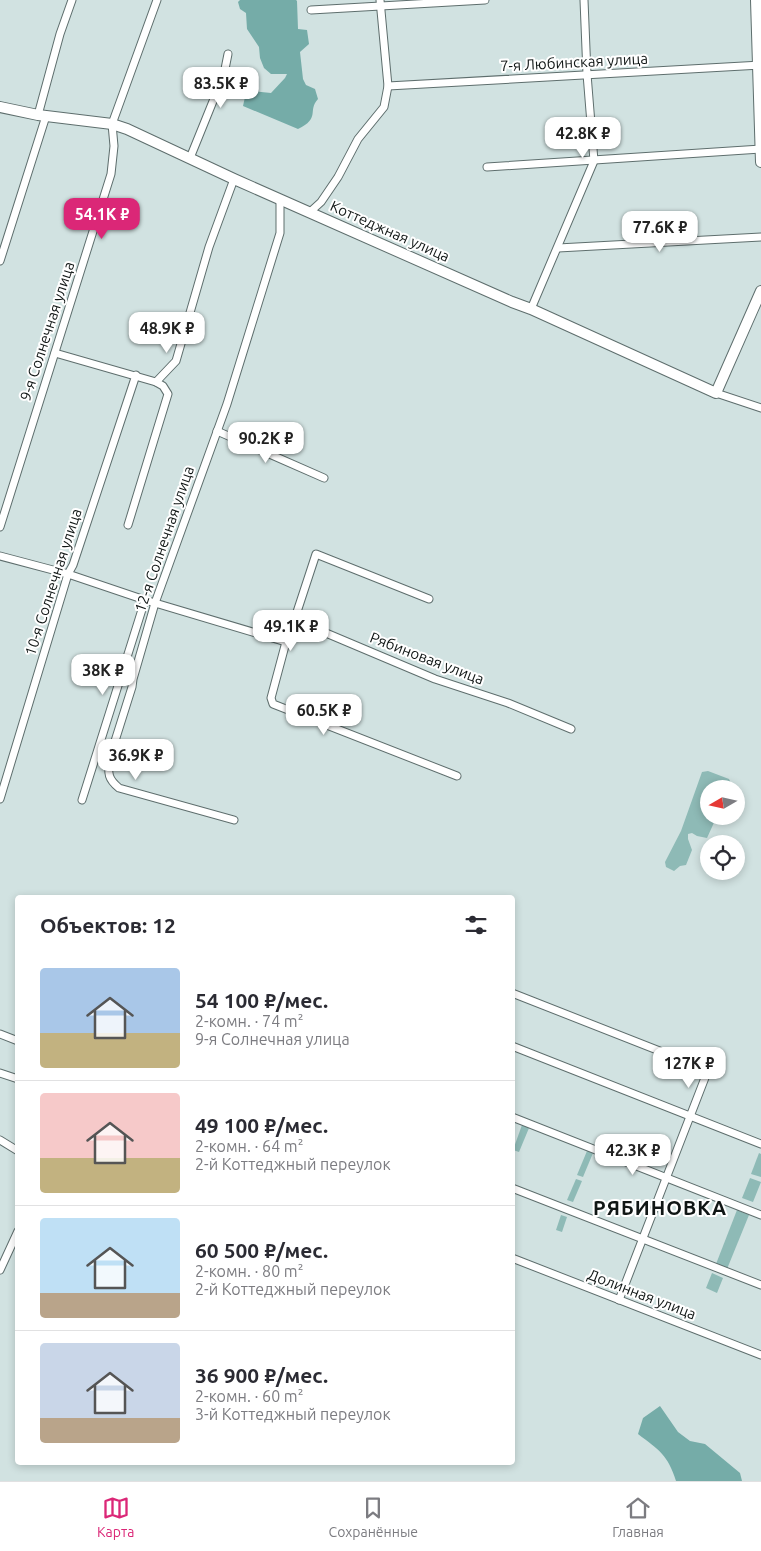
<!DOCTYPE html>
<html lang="ru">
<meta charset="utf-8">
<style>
body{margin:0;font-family:Ubuntu,sans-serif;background:#f2f2f3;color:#2b2b33;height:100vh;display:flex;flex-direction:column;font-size:19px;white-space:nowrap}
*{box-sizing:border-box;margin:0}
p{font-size:16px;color:#7c7c81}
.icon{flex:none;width:28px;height:28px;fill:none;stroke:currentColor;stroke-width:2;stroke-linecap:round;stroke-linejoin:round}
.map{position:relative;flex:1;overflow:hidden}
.sheet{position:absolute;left:15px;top:895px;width:500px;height:570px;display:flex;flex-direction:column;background:#fff;border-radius:5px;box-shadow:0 2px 8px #0003}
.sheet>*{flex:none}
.needle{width:32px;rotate:261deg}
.fabs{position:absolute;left:700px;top:780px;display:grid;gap:10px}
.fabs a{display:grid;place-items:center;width:45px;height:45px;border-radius:50%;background:#fff;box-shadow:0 2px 8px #0003;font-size:25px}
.price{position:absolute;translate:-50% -42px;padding:0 11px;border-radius:10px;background:#fff;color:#222;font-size:16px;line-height:32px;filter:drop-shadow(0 1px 2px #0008)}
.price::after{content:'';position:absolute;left:50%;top:30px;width:15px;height:11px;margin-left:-8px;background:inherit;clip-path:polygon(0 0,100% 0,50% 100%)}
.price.current{background:#db2777;color:#fff}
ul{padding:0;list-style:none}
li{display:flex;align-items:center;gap:15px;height:125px;padding:0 25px}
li+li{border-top:1px solid #e1e1e2}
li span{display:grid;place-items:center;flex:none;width:140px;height:100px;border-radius:5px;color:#555}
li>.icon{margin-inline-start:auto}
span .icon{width:60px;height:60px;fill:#fffc;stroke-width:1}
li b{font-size:21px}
h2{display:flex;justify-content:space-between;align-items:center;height:60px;padding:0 25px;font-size:21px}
.dock{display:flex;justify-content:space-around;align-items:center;height:70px;border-top:1px solid #e1e1e2;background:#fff;font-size:14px;color:#7c7c81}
.dock a{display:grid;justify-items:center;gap:2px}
.dock .current{color:#db2777}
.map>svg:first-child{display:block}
</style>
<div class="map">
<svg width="761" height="1481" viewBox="0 0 761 1481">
<rect width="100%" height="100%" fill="#d1e2e1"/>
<!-- green -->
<g fill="#8ebab6">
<polygon points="708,771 729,779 731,783 729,789 709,789 709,816 717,816 707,838 697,836 692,833 688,834 688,839 692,850 686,865 680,866 674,871 666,867 665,862 681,831 702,772"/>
<polygon points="522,1125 529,1128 519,1152 513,1150"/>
<polygon points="587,1151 593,1153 583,1177 577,1175"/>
<polygon points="759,1153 761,1154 761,1177 751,1174"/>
<polygon points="750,1178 761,1182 753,1202 742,1198"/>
<polygon points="576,1179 582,1181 573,1202 567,1200"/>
<polygon points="737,1210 749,1215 727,1269 716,1264"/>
<polygon points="561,1215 567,1217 562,1232 556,1230"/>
<polygon points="712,1273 723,1278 717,1293 706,1288"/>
</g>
<!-- forest -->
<g fill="#75aca8">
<path d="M240 0H296L297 1 298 29 307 30 309 44 300 52 303 79 306 85 315 89 318 99C307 111 321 118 298 129L243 106 245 97 251 91 271 93 285 78 287 74H271L264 68 260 58 259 47 247 29 246 13 240 9 238 2Z"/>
<path d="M660 1406 678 1432 690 1441 705 1444 740 1473 742 1481H676C668 1455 659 1450 638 1434L643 1418Z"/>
</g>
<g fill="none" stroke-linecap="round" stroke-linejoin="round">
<defs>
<g id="street">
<polyline points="311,10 485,0"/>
<polyline points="388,86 761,65"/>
<polyline points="38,115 60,34 72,0"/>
<polyline points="190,158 224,74 228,54"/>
<polyline points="487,167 761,149"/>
<polyline points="310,212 321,202 338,177 358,139 384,107 388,86 380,0"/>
<polyline points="558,248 761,237"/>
<polyline points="0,261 46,116"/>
<polyline points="531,309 594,161 587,74 584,0"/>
<polyline points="55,353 156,382"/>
<polyline points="716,393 761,408"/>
<polyline points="217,431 324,478"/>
<polyline points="128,525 168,394 163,386 156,382 176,361 209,247 234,179"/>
<polyline points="0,527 111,174 114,146 112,124 157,0"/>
<polyline points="0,556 68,574 145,600 286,642 294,621 307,625 435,679 508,703 571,729"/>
<polyline points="294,621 316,554 429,599"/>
<polyline points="286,642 271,698 273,704 457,776"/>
<polyline points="0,799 68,574 73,565 136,375"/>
<polyline points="82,800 145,600"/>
<path d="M234 820 119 788C108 779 108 774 109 760L132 687 133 679 155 603 227 404 280 233V199"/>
<polyline points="512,993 708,1070 619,1300"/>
<polyline points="0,1034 18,1041"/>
<polyline points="512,1046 761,1144"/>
<polyline points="0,1073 18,1079"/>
<polyline points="512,1117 761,1215"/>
<polyline points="0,1140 18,1151"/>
<polyline points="512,1188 761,1285"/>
<polyline points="512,1258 761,1355"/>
<polyline points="0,1270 18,1231"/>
</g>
<g id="secondary">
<polyline points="756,0 761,162"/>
<polyline points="0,107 38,115 112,124 127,129 234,179 512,302 531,309 716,393 761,291"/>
</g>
</defs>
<!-- street casing -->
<use href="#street" stroke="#5e6e6d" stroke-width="9"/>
<!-- secondary casing -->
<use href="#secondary" stroke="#5e6e6d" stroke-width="12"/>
<!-- street -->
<use href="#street" stroke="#fff" stroke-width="7"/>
<!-- secondary -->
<use href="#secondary" stroke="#fff" stroke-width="10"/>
</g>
<g text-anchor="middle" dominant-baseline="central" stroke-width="4" stroke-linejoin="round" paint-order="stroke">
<!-- street labels -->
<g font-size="15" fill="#101615" stroke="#fff">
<text transform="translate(574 62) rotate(-3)">7-я Любинская улица</text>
<text transform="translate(390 231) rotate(24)">Коттеджная улица</text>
<text transform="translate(47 331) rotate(-72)">9-я Солнечная улица</text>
<text transform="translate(164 539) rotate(-71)">12-я Солнечная улица</text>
<text transform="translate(53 582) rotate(-72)">10-я Солнечная улица</text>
<text transform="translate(427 658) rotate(21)">Рябиновая улица</text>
<text transform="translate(642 1294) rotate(21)">Долинная улица</text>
</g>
<!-- district labels -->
<g font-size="20" font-weight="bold" letter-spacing="1" fill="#101615" stroke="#fff">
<text x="660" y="1207">РЯБИНОВКА</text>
</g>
</g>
</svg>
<div class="fabs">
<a><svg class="needle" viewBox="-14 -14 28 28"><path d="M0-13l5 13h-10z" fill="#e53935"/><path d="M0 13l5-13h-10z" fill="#7c7c81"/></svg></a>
<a><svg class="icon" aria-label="locate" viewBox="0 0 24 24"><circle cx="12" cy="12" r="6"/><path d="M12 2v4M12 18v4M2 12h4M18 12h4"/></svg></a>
</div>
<b class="price" style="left:221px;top:109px">83.5K ₽</b>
<b class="price" style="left:583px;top:159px">42.8K ₽</b>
<b class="price current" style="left:102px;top:240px">54.1K ₽</b>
<b class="price" style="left:660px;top:253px">77.6K ₽</b>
<b class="price" style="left:167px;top:354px">48.9K ₽</b>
<b class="price" style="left:266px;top:464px">90.2K ₽</b>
<b class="price" style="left:291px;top:652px">49.1K ₽</b>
<b class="price" style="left:103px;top:696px">38K ₽</b>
<b class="price" style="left:324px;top:736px">60.5K ₽</b>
<b class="price" style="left:136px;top:781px">36.9K ₽</b>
<b class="price" style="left:689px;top:1089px">127K ₽</b>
<b class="price" style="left:633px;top:1176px">42.3K ₽</b>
<section class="sheet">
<h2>Объектов: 12<svg class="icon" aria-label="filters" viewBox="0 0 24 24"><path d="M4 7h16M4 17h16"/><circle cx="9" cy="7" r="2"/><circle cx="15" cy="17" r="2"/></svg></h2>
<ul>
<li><span style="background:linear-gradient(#a9c7e8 65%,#c2b280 0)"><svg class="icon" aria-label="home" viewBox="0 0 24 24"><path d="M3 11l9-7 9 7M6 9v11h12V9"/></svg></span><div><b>54 100 ₽/мес.</b><p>2-комн. · 74 m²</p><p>9-я Солнечная улица</p></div></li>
<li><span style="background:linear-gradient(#f6c9c9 65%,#c2b280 0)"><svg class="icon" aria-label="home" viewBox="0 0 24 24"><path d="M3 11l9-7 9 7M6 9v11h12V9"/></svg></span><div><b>49 100 ₽/мес.</b><p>2-комн. · 64 m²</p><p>2-й Коттеджный переулок</p></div></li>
<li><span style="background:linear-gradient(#bfe0f5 75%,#b9a48a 0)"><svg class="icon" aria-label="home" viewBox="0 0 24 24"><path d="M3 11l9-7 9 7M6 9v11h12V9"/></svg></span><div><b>60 500 ₽/мес.</b><p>2-комн. · 80 m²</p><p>2-й Коттеджный переулок</p></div></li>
<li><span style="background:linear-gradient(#c9d6e8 75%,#b9a48a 0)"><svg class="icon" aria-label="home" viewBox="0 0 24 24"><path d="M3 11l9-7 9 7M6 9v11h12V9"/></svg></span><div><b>36 900 ₽/мес.</b><p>2-комн. · 60 m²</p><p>3-й Коттеджный переулок</p></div></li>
</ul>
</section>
</div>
<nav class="dock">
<a class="current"><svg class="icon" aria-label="map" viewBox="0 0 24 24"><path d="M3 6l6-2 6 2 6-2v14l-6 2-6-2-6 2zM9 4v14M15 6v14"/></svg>Карта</a>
<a><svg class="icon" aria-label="saved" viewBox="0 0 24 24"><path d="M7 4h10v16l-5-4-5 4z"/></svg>Сохранённые</a>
<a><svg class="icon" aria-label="home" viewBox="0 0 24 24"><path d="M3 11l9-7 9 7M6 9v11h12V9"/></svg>Главная</a>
</nav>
